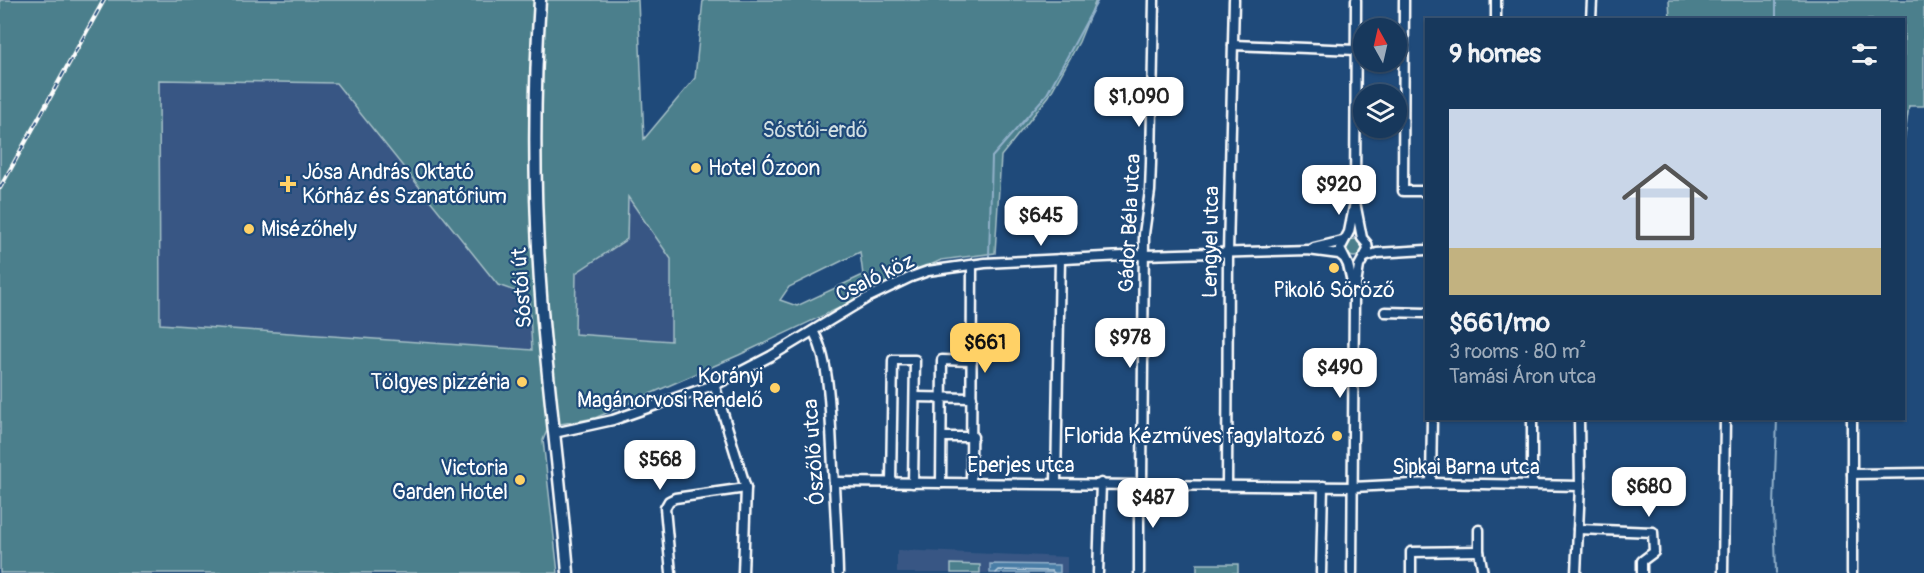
<!DOCTYPE html>
<meta charset="utf-8">
<style>
body{margin:0;font-family:Pangolin,sans-serif;background:#244365;color:#f1f3f6;height:100vh;display:flex;flex-direction:column;font-size:22px;white-space:nowrap}
*{box-sizing:border-box;margin:0}
p{font-size:20px;color:#9eacbb}
.icon{flex:none;width:33px;height:33px;fill:none;stroke:currentColor;stroke-width:2;stroke-linecap:round;stroke-linejoin:round}
.map{position:relative;flex:1;overflow:hidden}
.sheet{position:absolute;left:1425px;top:18px;width:480px;height:402px;display:flex;flex-direction:column;background:#17385c;border-radius:0px;box-shadow:0 2px 4px #0004,0 0 0 2px #365272}
.sheet>*{flex:none}
.needle{width:39px;rotate:352deg}
.fabs{position:absolute;left:1353px;top:18px;display:grid;gap:12px}
.fabs a{display:grid;place-items:center;width:54px;height:54px;border-radius:50%;background:#17385c;box-shadow:0 2px 4px #0004,0 0 0 2px #365272;font-size:30px}
.price{position:absolute;translate:-50% -51px;padding:0 14px;border-radius:12px;background:#fff;color:#222;font-size:20px;line-height:39px;filter:drop-shadow(0 2px 3px #0008)}
.price::after{content:'';position:absolute;left:50%;top:36px;width:18px;height:14px;margin-left:-9px;background:inherit;clip-path:polygon(0 0,100% 0,50% 100%)}
.price.selected{background:#ffd166;color:#111}
ul{padding:0;list-style:none}
li{display:grid;align-content:center;gap:12px;height:318px;padding:0 24px}
li+li{border-top:2px solid #365272}
li span{display:grid;place-items:center;height:186px;border-radius:0px;color:#555}
li>.icon{margin-inline-start:auto}
span .icon{width:108px;height:108px;fill:#fffc;stroke-width:1}
li b{font-size:26px}
h2{display:flex;justify-content:space-between;align-items:center;height:72px;padding:0 24px;font-size:26px}
.map>svg:first-child{display:block}
</style>
<div class="map">
<svg width="1924" height="573" viewBox="0 0 1924 573">
<rect width="100%" height="100%" fill="#1f4a7a"/>
<filter id="ink" filterUnits="userSpaceOnUse"><feTurbulence type="fractalNoise" baseFrequency=".0167" numOctaves="2"/><feDisplacementMap in="SourceGraphic" scale="12" xChannelSelector="R" yChannelSelector="G"/><feConvolveMatrix kernelMatrix="1 2 1 2 8 2 1 2 1" color-interpolation-filters="sRGB"/></filter>
<g filter="url(#ink)">
<!-- built -->
<g fill="#375784">
<polygon points="159,79 336,83 498,285 529,296 532,350 159,324"/>
<polygon points="627,196 671,259 671,341 575,334 576,273 627,239"/>
<polygon points="897,550 1067,557 1067,573 897,573"/>
</g>
<!-- green -->
<g fill="#4b7f8c" stroke="#a5bfc6" stroke-width="1.5" fill-rule="evenodd">
<path d="M0 0H638L644 139 695 78 703 0H1096L1079 42 1049 96 1001 156 995 253 941 260 739 355 595 418 549 426 543 440 558 573H0ZM159 80 336 83 498 285 529 296 532 350 160 324ZM628 197 671 259V341L575 334 576 273 627 239ZM860 252 863 275 797 306 780 300 789 287Z"/>
<polygon points="1669,0 1924,0 1924,106 1909,106 1904,142 1904,20 1670,19"/>
<circle cx="1354" cy="248" r="9"/>
<polygon points="951,564 980,565 980,573 951,573"/>
<rect x="1197" y="564" width="41" height="9"/>
</g>
<!-- water -->
<polygon fill="#497da6" stroke="#92b1ca" stroke-width="1.5" points="990,564 1060,565 1060,573 990,573"/>
<g fill="none" stroke-linecap="round" stroke-linejoin="round">
<!-- shore -->
<polyline stroke="#b6cbdb" stroke-width="1.5" points="996,573 999,570 1052,571 1054,573"/>
<!-- stream -->
<g stroke="#92b1ca" stroke-width="2">
<polyline points="1776,0 1776,20"/>
<polyline points="989,256 992,157 1047,94 1098,0"/>
<polyline points="1776,573 1774,506 1777,418"/>
</g>
<defs>
<g id="minor">
<polyline points="1404,0 1403,191 1426,191"/>
<polyline points="1496,0 1496,20"/>
<polyline points="1591,20 1592,0"/>
<polyline points="1233,45 1356,50"/>
<polyline points="1314,248 1343,241"/>
<polyline points="1365,257 1377,253 1426,250"/>
<polyline points="1353,287 1348,265 1340,249 1349,232 1354,207"/>
<polyline points="1385,312 1426,313"/>
<path d="M813 331C830 359 830 415 832 448 834 490 837 531 838 573"/>
<polyline points="714,384 746,488 743,573"/>
<polyline points="915,397 972,398"/>
<polyline points="1852,418 1852,573"/>
<polyline points="554,433 613,420 719,383 771,356 867,298 911,277 928,271 985,263 1144,255 1308,250 1339,254 1343,257"/>
<polyline points="942,437 973,437"/>
<polyline points="1852,474 1924,473"/>
<polyline points="834,482 1353,487 1431,483 1580,486"/>
<polyline points="891,482 893,360 915,360 913,483"/>
<polyline points="941,483 942,360 972,361"/>
<polyline points="971,483 972,265"/>
<polyline points="1056,483 1060,259"/>
<polyline points="1431,483 1432,418"/>
<polyline points="1532,484 1532,418"/>
<polyline points="1227,485 1228,253 1234,0"/>
<polyline points="1578,529 1653,532 1654,552 1642,561 1642,573"/>
<polyline points="1479,530 1479,551 1483,573"/>
<polyline points="671,573 665,508 669,501 675,498 746,488"/>
<polyline points="1098,573 1101,483"/>
<polyline points="1139,573 1139,506 1142,484 1144,234 1150,191 1151,163 1154,0"/>
<polyline points="1321,573 1323,486"/>
<polyline points="1352,573 1354,297 1359,266 1368,250 1367,244 1362,238 1355,202 1356,0"/>
<polyline points="1411,573 1411,552 1479,551"/>
<polyline points="1576,573 1580,486 1579,418"/>
<polyline points="1723,573 1725,418"/>
</g>
<path id="major" d="M540 0C533 103 534 207 542 310 549 398 561 485 568 573"/>
</defs>
<!-- minor casing -->
<use href="#minor" stroke="#fff" stroke-width="13"/>
<!-- major casing -->
<use href="#major" stroke="#fff" stroke-width="15"/>
<!-- minor -->
<use href="#minor" stroke="#1f4a7a" stroke-width="8"/>
<!-- major -->
<use href="#major" stroke="#1f4a7a" stroke-width="10"/>
<defs>
<polyline id="rail" points="0,188 104,0"/>
</defs>
<!-- rail casing -->
<use href="#rail" stroke="#fff" stroke-width="4.5"/>
<!-- rail -->
<use href="#rail" stroke="#1f4a7a" stroke-width="2" stroke-dasharray="7" stroke-linecap="butt"/>
</g>
</g>
<!-- markers -->
<g fill="#ffd166" stroke="#1f4a7a" stroke-width="2">
<circle cx="696" cy="168" r="6"/>
<path d="M285 175h6v6h6v6h-6v6h-6v-6h-6v-6h6z"/>
<circle cx="249" cy="229" r="6"/>
<circle cx="1334" cy="268" r="6"/>
<circle cx="522" cy="382" r="6"/>
<circle cx="775" cy="388" r="6"/>
<circle cx="1337" cy="436" r="6"/>
<circle cx="520" cy="480" r="6"/>
</g>
<g text-anchor="middle" dominant-baseline="central" stroke-width="4.5" stroke-linejoin="round" paint-order="stroke">
<!-- park labels -->
<g font-size="21" fill="#d2dfe2" stroke="#1f4a7a">
<text x="815" y="130">Sóstói-erdő</text>
</g>
<!-- poi labels -->
<g font-size="21" fill="#fff" stroke="#1f4a7a" text-anchor="end">
<text x="708" y="168" text-anchor="start">Hotel Ózoon</text>
<text x="302" y="172" text-anchor="start">Jósa András Oktató<tspan x="302" dy="24">Kórház és Szanatórium</tspan></text>
<text x="261" y="229" text-anchor="start">Misézőhely</text>
<text x="1334" y="290" text-anchor="middle">Pikoló Söröző</text>
<text x="763" y="376">Korányi<tspan x="763" dy="24">Magánorvosi Rendelő</tspan></text>
<text x="510" y="382">Tölgyes pizzéria</text>
<text x="1325" y="436">Florida Kézműves fagylaltozó</text>
<text x="508" y="468">Victoria<tspan x="508" dy="24">Garden Hotel</tspan></text>
</g>
<!-- street labels -->
<g font-size="21" fill="#fff" stroke="#1f4a7a">
<text transform="translate(1130 223) rotate(-87)">Gádor Béla utca</text>
<text transform="translate(1211 242) rotate(-89)">Lengyel utca</text>
<text transform="translate(875 278) rotate(-26)">Csaló köz</text>
<text transform="translate(522 288) rotate(-94)">Sóstói út</text>
<text transform="translate(814 452) rotate(-94)">Ószőlő utca</text>
<text x="1021" y="465">Eperjes utca</text>
<text x="1466" y="467">Sipkai Barna utca</text>
</g>
</g>
</svg>
<div class="fabs">
<a><svg class="needle" viewBox="-14 -14 28 28"><path d="M0-13l5 13h-10z" fill="#e53935"/><path d="M0 13l5-13h-10z" fill="#9eacbb"/></svg></a>
<a><svg class="icon" aria-label="layers" viewBox="0 0 24 24"><path d="M12 4l9 5-9 5-9-5zM3 14l9 5 9-5"/></svg></a>
</div>
<b class="price" style="left:1139px;top:128px">$1,090</b>
<b class="price" style="left:1339px;top:216px">$920</b>
<b class="price" style="left:1041px;top:247px">$645</b>
<b class="price" style="left:1130px;top:369px">$978</b>
<b class="price selected" style="left:985px;top:374px">$661</b>
<b class="price" style="left:1340px;top:399px">$490</b>
<b class="price" style="left:660px;top:491px">$568</b>
<b class="price" style="left:1649px;top:518px">$680</b>
<b class="price" style="left:1153px;top:529px">$487</b>
<section class="sheet">
<h2>9 homes<svg class="icon" aria-label="filters" viewBox="0 0 24 24"><path d="M4 7h16M4 17h16"/><circle cx="9" cy="7" r="2"/><circle cx="15" cy="17" r="2"/></svg></h2>
<ul>
<li><span style="background:linear-gradient(#c9d6e8 75%,#c2b280 0)"><svg class="icon" aria-label="home" viewBox="0 0 24 24"><path d="M3 11l9-7 9 7M6 9v11h12V9"/></svg></span><div><b>$661/mo</b><p>3 rooms · 80 m²</p><p>Tamási Áron utca</p></div></li>
</ul>
</section>
</div>
